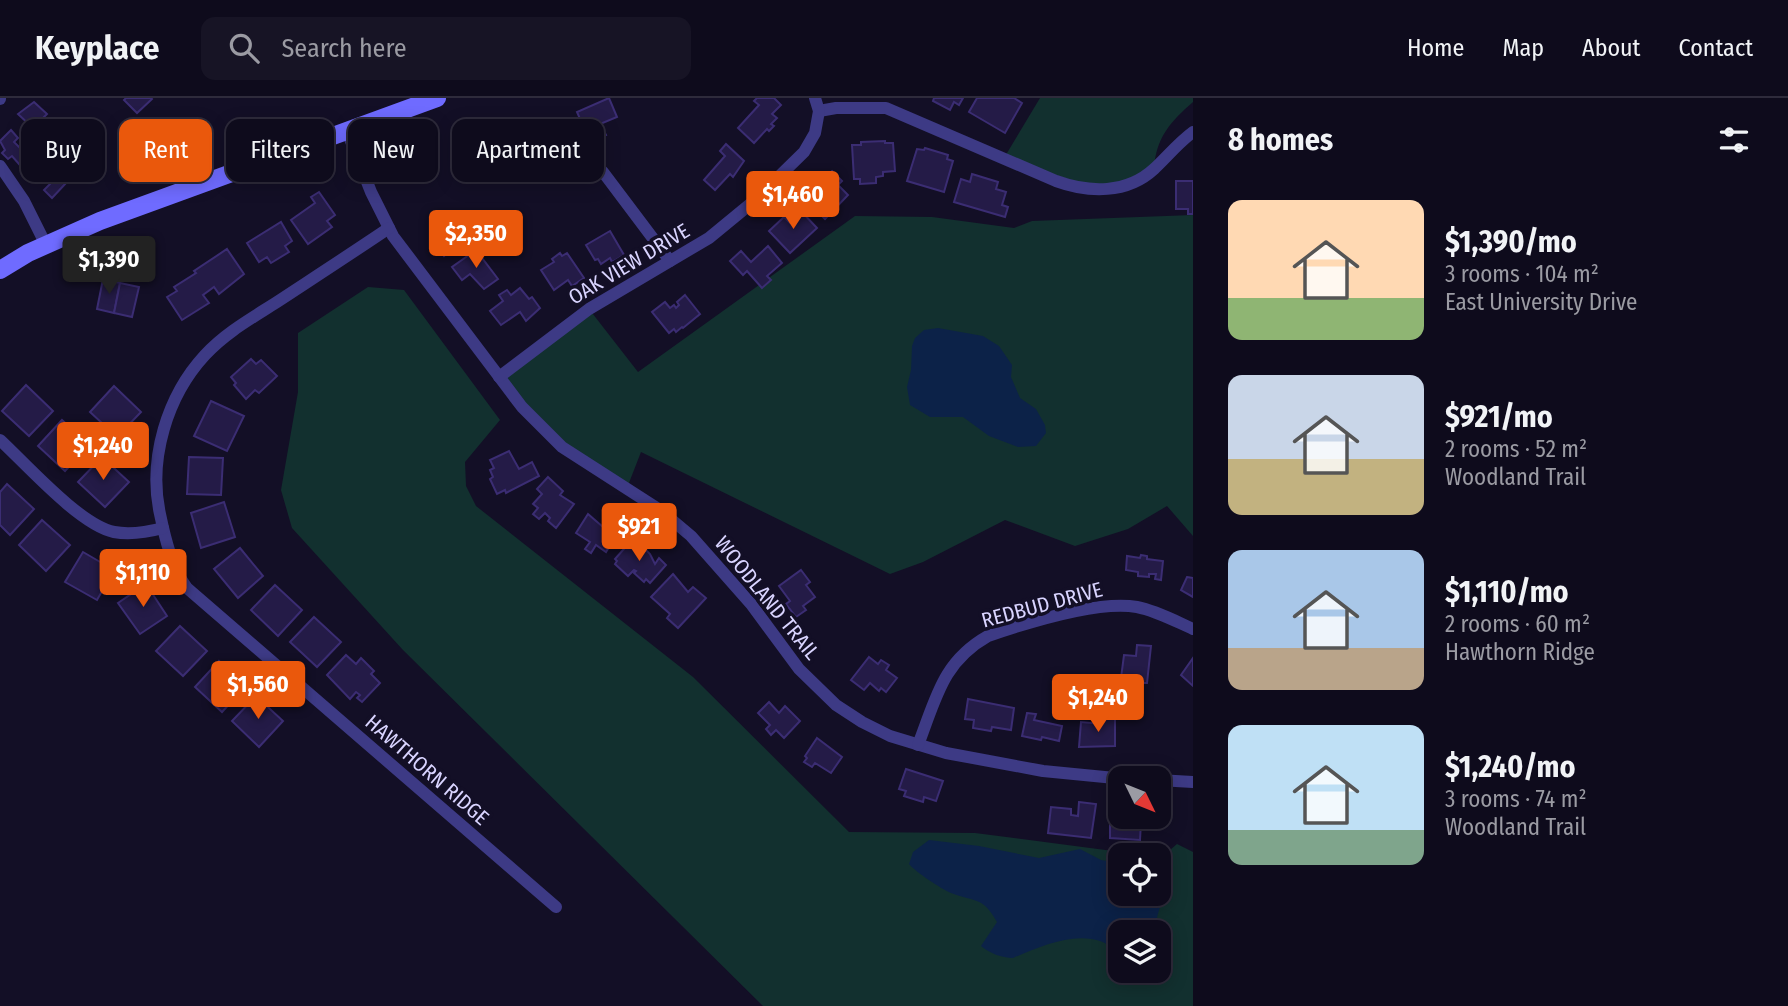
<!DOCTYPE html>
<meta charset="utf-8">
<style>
body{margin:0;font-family:"Fira Sans Condensed",sans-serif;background:#171425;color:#f1f3f6;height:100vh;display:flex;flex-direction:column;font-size:26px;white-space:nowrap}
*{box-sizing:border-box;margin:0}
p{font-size:23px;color:#9b9ba3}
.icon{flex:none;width:38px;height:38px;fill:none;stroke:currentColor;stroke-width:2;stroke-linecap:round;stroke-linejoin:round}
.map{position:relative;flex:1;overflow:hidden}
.sheet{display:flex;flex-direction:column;background:#0e0b1c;width:595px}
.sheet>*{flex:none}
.banner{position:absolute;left:21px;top:21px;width:665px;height:63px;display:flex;gap:14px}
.needle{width:46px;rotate:133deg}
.buttons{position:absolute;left:1108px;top:668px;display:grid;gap:14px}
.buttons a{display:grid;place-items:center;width:63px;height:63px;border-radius:14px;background:#0e0b1c;box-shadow:0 4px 18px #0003,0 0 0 2px #2e2b3b;font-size:35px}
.price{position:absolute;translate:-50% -60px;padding:0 16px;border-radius:7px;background:#ea580c;color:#fff;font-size:23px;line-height:46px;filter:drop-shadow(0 2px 4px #0008)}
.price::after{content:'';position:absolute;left:50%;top:42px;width:21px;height:16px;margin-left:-10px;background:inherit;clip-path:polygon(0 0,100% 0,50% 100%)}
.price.current{background:#222;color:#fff}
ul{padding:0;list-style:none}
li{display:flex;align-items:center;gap:21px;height:175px;padding:0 35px}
li span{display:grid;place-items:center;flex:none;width:196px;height:140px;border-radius:14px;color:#555}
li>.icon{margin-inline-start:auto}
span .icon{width:84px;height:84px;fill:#fffc;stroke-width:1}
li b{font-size:30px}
h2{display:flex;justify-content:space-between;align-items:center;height:84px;padding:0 35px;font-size:30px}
.pill{padding:0 24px;border-radius:14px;background:#0e0b1c;box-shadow:0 4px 18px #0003,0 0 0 2px #2e2b3b;font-size:24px;line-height:63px}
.pill.current{background:#ea580c;color:#fff}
header{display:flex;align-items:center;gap:42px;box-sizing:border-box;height:98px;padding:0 35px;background:#0e0b1c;border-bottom:2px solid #2e2b3b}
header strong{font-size:33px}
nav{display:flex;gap:38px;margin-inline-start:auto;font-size:24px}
.search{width:490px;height:63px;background:#171425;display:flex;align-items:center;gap:18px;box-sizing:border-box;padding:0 24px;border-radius:14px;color:#9b9ba3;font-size:26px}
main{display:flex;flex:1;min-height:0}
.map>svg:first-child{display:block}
</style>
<header>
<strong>Keyplace</strong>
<div class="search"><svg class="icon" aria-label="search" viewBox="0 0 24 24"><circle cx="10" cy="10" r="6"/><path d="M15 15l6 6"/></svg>Search here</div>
<nav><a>Home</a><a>Map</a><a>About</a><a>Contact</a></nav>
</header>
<main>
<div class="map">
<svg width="1193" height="908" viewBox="0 0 1193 908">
<rect width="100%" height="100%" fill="#130f26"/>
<!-- green -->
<g fill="#12302f" fill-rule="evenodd">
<path d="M1040 0H1193V4C1170 24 1156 40 1154 71L1102 92 1004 60Z"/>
<polygon points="1193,117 1193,438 1167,408 1128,431 1075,448 1005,422 923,464 890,476 641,354 627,390 592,371 499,279 589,211 638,274 855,118 932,119 1014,130 1032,123"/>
<path d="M368 189 404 192 500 322 465 364 466 388 476 408 693 579 849 734 975 735 1151 758H1120V796H1158L1159 759 1172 762 1170 752 1177 746 1193 754V908H763L403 552 292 430 281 392 298 294V235ZM1120 835H1158V873H1120Z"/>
</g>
<!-- water -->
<g fill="#0c2248">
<polygon points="938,230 983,238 999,248 1012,267 1011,279 1020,300 1036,311 1045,327 1046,335 1036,348 1018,349 989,338 963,319 930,319 910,307 907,289 911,272 912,248 915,240 924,232"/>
<path d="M929 742 979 748 1039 760 1080 751 1101 762 1120 765V796H1158L1159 773C1172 793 1154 814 1155 835H1120V855C1089 826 1046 846 1013 860 1002 860 989 855 981 848L997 824C983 798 974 804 951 795 940 790 917 775 909 766L913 754Z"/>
</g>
<!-- building -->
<g fill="#241b47" stroke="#3b2d73" stroke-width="2">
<polygon points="126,0 151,0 152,1 137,15 124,2"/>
<polygon points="609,0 617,19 600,26 606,37 590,44 577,14"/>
<polygon points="757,0 774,0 781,7 772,16 777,20 771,26 774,28 769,33 767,31 754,45 738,30 759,7 754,3"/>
<polygon points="934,0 963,0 959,7 954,4 950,12 933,3"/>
<polygon points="977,0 1014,0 1022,5 1005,35 969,14"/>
<polygon points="34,4 47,16 43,20 48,25 42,31 40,29 37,32 33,30 18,16"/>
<polygon points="11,32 18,40 14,44 28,58 19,66 12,58 8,61 2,55 5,52 0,43"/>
<polygon points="885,43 885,45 893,45 895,73 883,74 883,78 876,79 876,85 860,86 860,81 854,81 852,47 861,47 861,44"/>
<polygon points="726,46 744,63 733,79 730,76 715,92 704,82 725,58 720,53"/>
<polygon points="81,50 89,58 80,68 72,59"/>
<polygon points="925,50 948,57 947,61 953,63 944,94 907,83 917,51 924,52"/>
<polygon points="832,73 842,83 838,87 848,97 825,121 808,104 815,97 817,99 820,96 823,99 826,96 816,87"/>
<polygon points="972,76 998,84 996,91 1006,94 1002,107 1008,109 1005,119 954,104 961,81 970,84"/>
<polygon points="58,78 66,85 52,100 44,92"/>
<polygon points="1176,83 1193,83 1193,116 1188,116 1188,111 1176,111"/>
<polygon points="319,94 335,117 327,123 332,129 308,146 291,122 315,105 311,99"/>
<polygon points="800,112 817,130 790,155 769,133 784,119 790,125 793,123 791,121"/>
<polygon points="447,114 467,139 444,158 433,144 443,136 434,124"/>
<polygon points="281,124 292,143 285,148 289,154 271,165 267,159 259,164 247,145"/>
<polygon points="610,133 624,157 612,164 610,160 601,166 598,161 595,162 586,147"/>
<polygon points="768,148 782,165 767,178 771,182 762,190 747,173 743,177 730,163 741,153 751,164"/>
<polygon points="227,151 244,176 219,196 214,189 203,197 209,205 182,222 167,199 177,193 174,189 196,175 194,173"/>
<polygon points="476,152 498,181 484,191 470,176 462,182 452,169"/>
<polygon points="560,155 562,158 567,155 584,180 572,188 568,182 554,192 541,172 554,164 552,161"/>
<polygon points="103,181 120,185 114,215 97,211"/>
<polygon points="120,185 139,189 132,219 114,215"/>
<polygon points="520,190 529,201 532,199 540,210 526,223 520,214 501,227 490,213 503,203 499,197 507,192 511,197"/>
<polygon points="685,197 700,216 683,230 682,229 676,234 674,231 669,235 652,214 665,204 670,210 674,207 676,210 679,207 677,204"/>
<polygon points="251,261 256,266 261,262 277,278 259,295 255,292 246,301 234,287 236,285 231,279"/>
<polygon points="26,287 53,313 29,338 2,313"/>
<polygon points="114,288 141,314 117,339 90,314"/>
<polygon points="211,303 244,318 227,353 194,338"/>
<polygon points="62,322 89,347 65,373 38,348"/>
<polygon points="509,353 519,371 532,364 539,378 506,395 505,392 497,396 490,381 493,379 490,372 494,370 490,362"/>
<polygon points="102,359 129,384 105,409 78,384"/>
<polygon points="189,359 223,360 221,397 187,396"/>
<polygon points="548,379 563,393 560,397 574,406 556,430 548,423 550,420 545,415 539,421 533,416 538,410 533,406 542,396 537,391"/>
<polygon points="7,386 34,411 10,437 0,427 0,394"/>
<polygon points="224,404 235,439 201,450 191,415"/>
<polygon points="588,416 603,429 609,420 625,430 617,443 614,441 606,454 596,447 591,455 585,451 590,444 576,435"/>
<polygon points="42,422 70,447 46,473 19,447"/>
<polygon points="631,443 644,454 646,452 650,456 655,466 659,460 666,467 650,485 646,481 644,484 634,475 636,473 634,472 628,478 615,466 617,463 615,461"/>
<polygon points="240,450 263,478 238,500 214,471"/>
<polygon points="83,454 114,472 97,502 65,484"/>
<polygon points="1141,457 1147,458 1147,461 1163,463 1161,482 1155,481 1156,476 1149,476 1149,479 1138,478 1138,474 1126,472 1127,458 1140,460"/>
<polygon points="801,472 810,484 806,487 815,499 803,508 806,512 796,519 786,506 790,503 779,488"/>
<polygon points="673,476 688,494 693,489 706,500 678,530 667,520 670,516 651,499"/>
<polygon points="1187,479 1193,480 1193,499 1181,492"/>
<polygon points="146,486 167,518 140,536 118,505"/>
<polygon points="275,487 302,512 278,538 251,512"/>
<polygon points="314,519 341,544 317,569 290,544"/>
<polygon points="180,528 207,553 183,578 156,553"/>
<polygon points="1137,547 1151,548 1147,585 1137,585 1138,581 1121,580 1124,557 1136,558"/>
<polygon points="346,557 356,566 361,560 374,573 371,576 380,585 362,604 357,600 360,597 356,594 350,601 327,577"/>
<polygon points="869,559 878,566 881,562 889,567 886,572 897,580 886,594 881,590 879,593 870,585 864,592 851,582"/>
<polygon points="1193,560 1193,588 1181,577"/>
<polygon points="219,563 246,588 222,614 195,589"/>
<polygon points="256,598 283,623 259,649 232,623"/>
<polygon points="968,601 1014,610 1011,632 992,629 991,633 973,630 974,622 965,621"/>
<polygon points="769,604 779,615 785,608 800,623 784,640 776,632 771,637 766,631 770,627 758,615"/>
<polygon points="1027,615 1036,616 1034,622 1062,628 1059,643 1042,639 1041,642 1022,638"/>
<polygon points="1103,619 1115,620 1115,648 1079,649 1081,624 1102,626"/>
<polygon points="817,640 842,659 831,675 815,665 812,669 804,664 807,660 805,658"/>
<polygon points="906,671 943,683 936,703 924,699 923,704 904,698 906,693 899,691"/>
<polygon points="1079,704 1096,706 1091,740 1048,735 1051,709 1071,711 1071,717 1078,718"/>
<polygon points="1115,716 1120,716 1120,719 1150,719 1149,724 1141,724 1140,742 1110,740 1110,722 1115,722"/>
</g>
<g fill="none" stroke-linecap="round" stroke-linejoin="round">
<!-- street -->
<g stroke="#3d3a85" stroke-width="12">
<polyline points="0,1 0,0"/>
<path d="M819 13 836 10H886L1056 83C1089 95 1127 96 1154 71 1167 59 1178 45 1193 34"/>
<polyline points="347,33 371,94 393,138 522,309 562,349 660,412 691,438 751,506 799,571 836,607 862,624 890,638 946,655 1043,673 1125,681"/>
<polyline points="0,68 24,103 46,147"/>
<polyline points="603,74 670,163"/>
<path d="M389 130C352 155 315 179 277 204 252 220 225 235 205 257 167 298 148 361 160 416 165 440 172 470 187 490L556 809"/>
<polyline points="499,279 589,211 709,140 754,103 804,54 815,35 819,13 815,0"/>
<path d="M0 342C27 367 80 427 114 434 130 437 148 434 163 430"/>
<path d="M918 647C936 601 942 564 988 538 1026 525 1099 502 1137 509 1157 513 1175 523 1193 531"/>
<polyline points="1158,682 1193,684"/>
</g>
<!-- secondary -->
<polyline stroke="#6f6bff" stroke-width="18" points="0,172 28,155 100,123 437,0"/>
</g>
<g text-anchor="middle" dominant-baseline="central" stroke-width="7" stroke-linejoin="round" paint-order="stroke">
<!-- street labels -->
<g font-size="21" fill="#d9d4ff" stroke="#130f26">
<text transform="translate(629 166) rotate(-31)">OAK VIEW DRIVE</text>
<text transform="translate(767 500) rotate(51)">WOODLAND TRAIL</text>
<text transform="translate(1042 507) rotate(-15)">REDBUD DRIVE</text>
<text transform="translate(427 672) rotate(41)">HAWTHORN RIDGE</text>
</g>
</g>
</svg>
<div class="buttons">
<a><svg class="needle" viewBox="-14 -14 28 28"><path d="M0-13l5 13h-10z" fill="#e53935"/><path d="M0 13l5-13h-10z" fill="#9b9ba3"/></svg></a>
<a><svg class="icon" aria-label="locate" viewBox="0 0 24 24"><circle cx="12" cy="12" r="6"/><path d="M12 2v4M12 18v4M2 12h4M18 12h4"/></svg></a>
<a><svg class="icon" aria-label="layers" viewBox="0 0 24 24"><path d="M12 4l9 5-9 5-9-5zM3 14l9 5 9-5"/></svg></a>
</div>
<b class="price" style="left:793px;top:133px">$1,460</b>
<b class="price" style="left:476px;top:172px">$2,350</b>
<b class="price current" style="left:109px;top:198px">$1,390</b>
<b class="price" style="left:103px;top:384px">$1,240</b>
<b class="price" style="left:639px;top:465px">$921</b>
<b class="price" style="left:143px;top:511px">$1,110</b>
<b class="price" style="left:258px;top:623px">$1,560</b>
<b class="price" style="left:1098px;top:636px">$1,240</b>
<div class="banner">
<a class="pill">Buy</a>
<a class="pill current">Rent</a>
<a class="pill">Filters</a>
<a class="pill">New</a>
<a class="pill">Apartment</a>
</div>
</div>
<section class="sheet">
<h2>8 homes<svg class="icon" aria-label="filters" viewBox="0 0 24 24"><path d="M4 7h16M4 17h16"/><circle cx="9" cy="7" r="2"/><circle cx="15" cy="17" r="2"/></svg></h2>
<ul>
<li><span style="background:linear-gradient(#ffd9b3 70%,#8fb573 0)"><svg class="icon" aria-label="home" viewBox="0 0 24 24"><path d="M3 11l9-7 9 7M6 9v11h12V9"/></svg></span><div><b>$1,390/mo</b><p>3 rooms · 104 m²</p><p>East University Drive</p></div></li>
<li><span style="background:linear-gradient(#c9d6e8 60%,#c2b280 0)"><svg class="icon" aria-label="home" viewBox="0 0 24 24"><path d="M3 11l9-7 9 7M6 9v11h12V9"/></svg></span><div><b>$921/mo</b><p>2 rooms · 52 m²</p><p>Woodland Trail</p></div></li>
<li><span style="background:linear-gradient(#a9c7e8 70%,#b9a48a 0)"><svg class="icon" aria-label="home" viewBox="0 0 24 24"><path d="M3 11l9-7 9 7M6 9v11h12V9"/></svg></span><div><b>$1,110/mo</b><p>2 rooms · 60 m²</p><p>Hawthorn Ridge</p></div></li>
<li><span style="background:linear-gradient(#bfe0f5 75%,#7fa58c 0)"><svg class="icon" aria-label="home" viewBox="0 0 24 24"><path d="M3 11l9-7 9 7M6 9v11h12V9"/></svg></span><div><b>$1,240/mo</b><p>3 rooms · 74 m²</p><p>Woodland Trail</p></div></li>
</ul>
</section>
</main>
